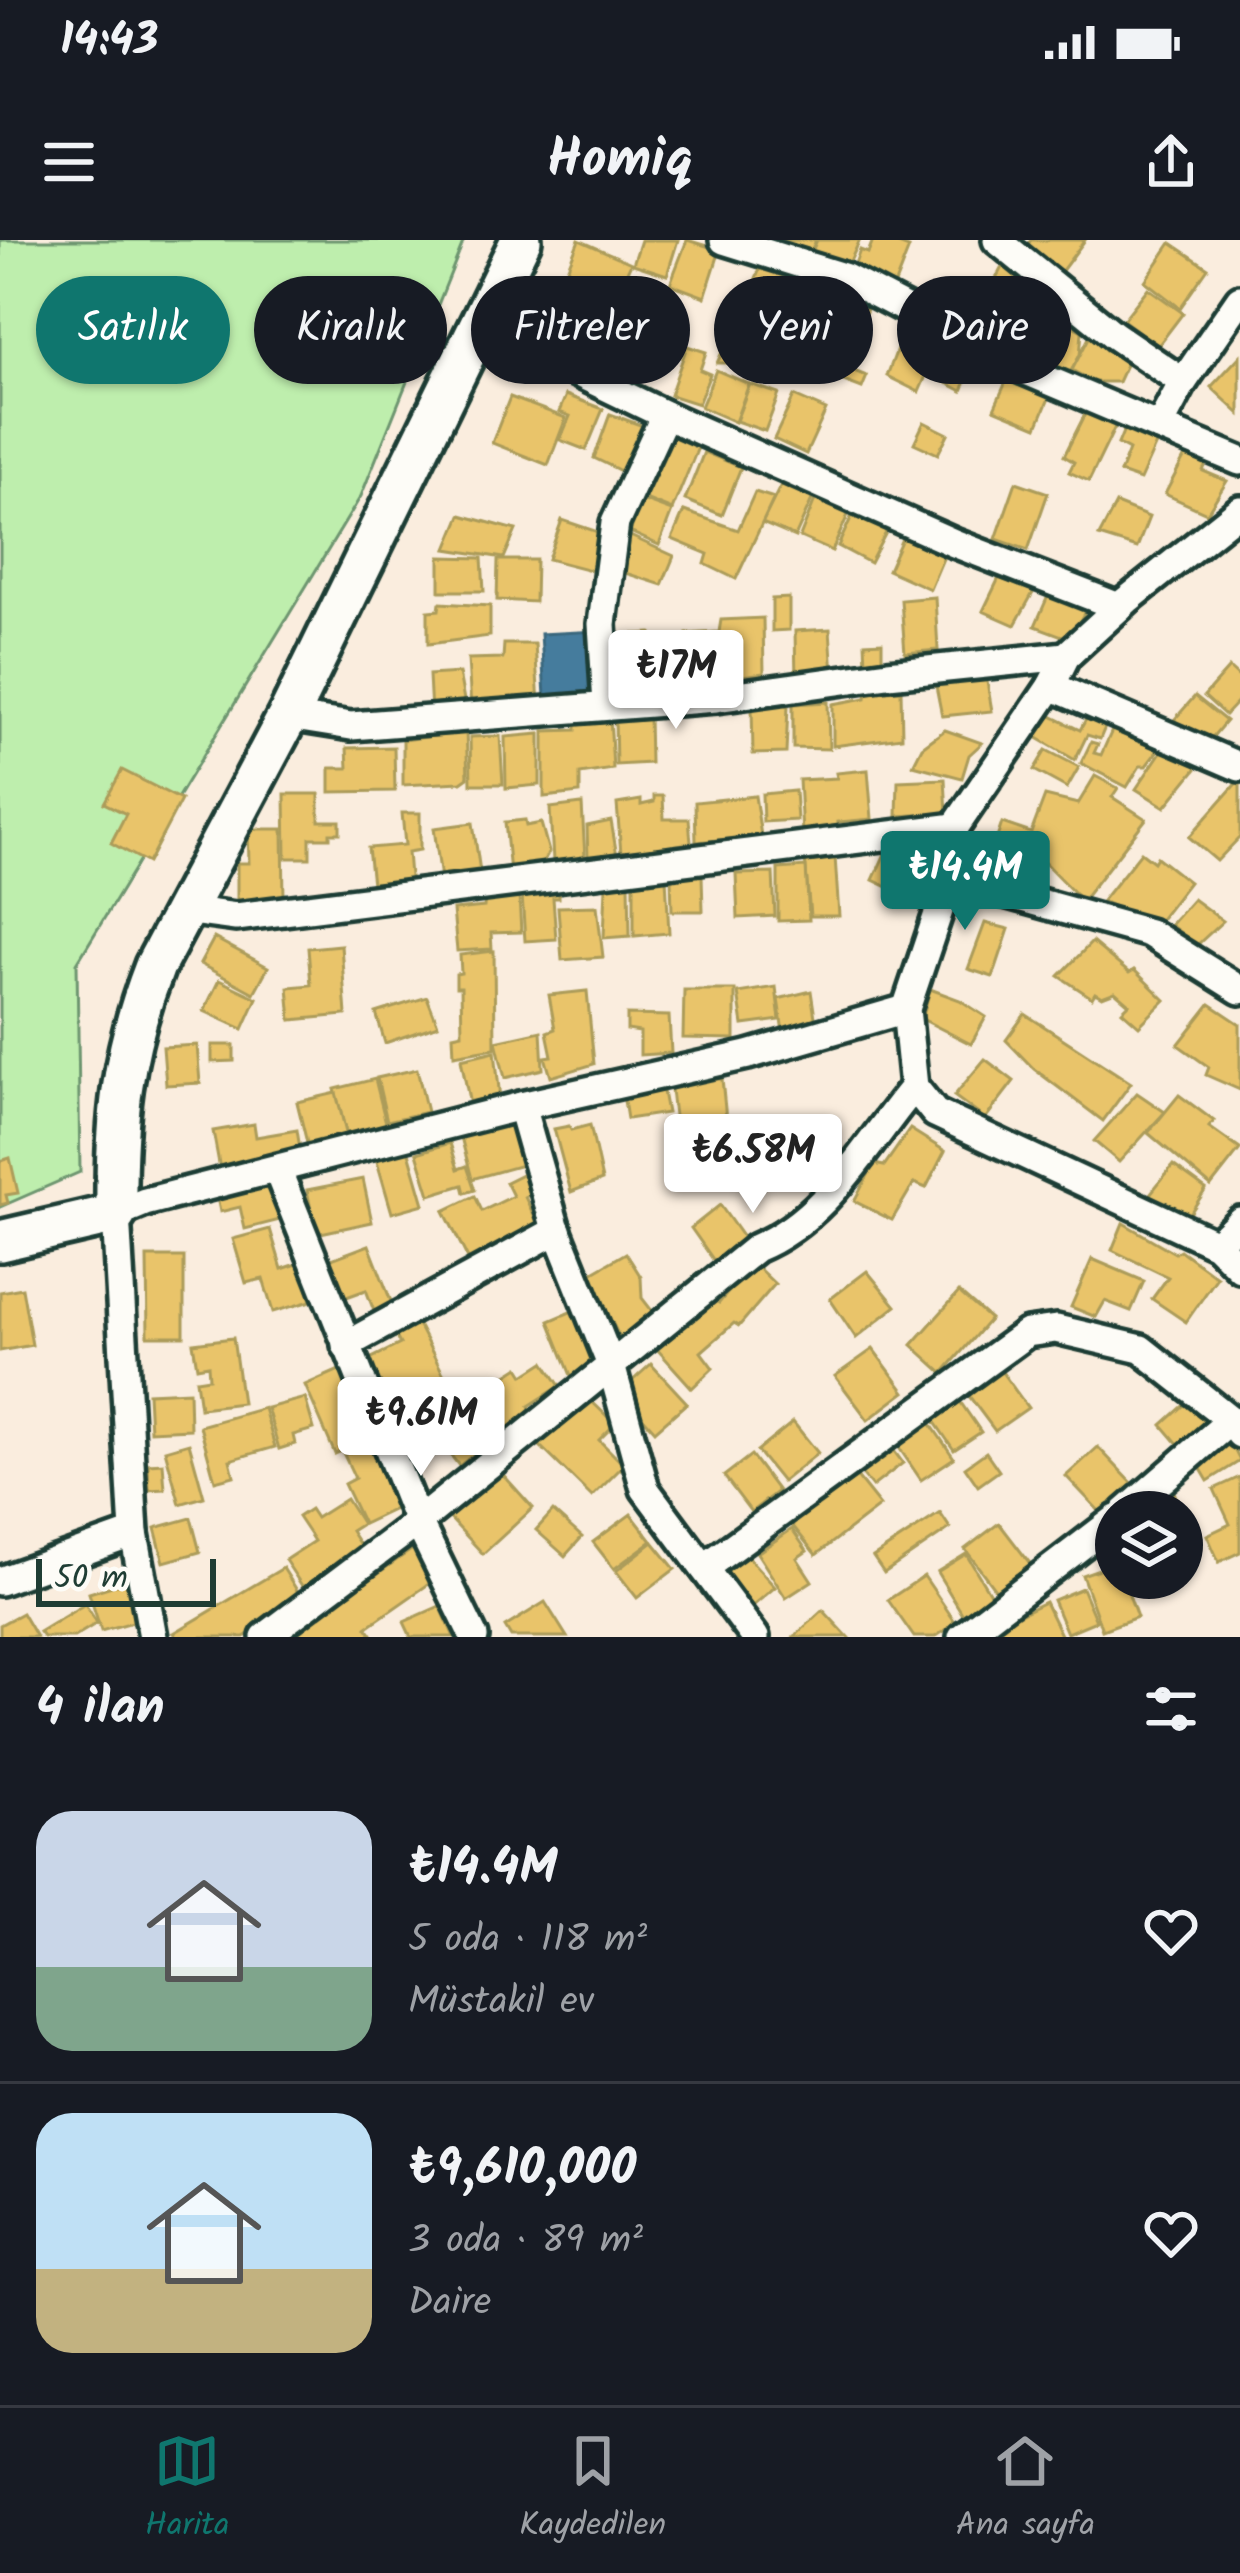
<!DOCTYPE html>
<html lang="tr">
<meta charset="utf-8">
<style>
body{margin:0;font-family:Kalam,sans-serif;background:#20242c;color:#f1f3f6;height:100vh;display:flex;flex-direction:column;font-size:45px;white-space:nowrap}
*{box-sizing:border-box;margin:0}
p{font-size:39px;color:#9ea1a6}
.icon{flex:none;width:66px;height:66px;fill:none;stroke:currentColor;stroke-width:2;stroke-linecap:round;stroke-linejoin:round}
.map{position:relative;height:1397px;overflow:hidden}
.side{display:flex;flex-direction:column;background:#171b24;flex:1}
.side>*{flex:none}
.banner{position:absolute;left:36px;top:36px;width:1170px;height:108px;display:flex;gap:24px}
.tools{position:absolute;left:1095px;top:1251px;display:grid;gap:24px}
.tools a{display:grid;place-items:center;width:108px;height:108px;border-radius:50%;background:#171b24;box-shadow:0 3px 9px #0004;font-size:60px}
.scale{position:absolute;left:36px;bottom:30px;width:180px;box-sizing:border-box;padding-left:12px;border:6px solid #1f3d34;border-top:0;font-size:33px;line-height:42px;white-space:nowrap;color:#1f3d34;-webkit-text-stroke:9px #fdfcf7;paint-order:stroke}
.price{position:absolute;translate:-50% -102px;padding:0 27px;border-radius:12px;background:#fff;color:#222;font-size:39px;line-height:78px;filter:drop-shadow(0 3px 6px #0008)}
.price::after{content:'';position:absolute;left:50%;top:72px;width:36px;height:27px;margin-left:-18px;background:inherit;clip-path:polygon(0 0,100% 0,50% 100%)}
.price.current{background:#0f766e;color:#fff}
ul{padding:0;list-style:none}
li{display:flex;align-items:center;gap:36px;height:300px;padding:0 36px}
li+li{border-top:3px solid #363941}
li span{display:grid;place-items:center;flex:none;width:336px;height:240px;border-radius:36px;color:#555}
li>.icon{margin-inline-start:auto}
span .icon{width:144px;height:144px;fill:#fffc;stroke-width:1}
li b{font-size:51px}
h2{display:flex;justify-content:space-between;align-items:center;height:144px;padding:0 36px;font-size:51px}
.tag{padding:0 42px;border-radius:54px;background:#171b24;box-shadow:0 3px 9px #0004;font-size:42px;line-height:108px}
.tag.current{background:#0f766e;color:#fff}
.status{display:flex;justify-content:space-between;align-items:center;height:84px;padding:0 60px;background:#171b24;direction:ltr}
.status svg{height:33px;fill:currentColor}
header{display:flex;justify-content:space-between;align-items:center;height:156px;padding:0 36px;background:#171b24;font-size:54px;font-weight:600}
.dock{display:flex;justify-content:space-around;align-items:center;height:168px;border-top:3px solid #363941;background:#171b24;font-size:33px;color:#9ea1a6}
.dock a{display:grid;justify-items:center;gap:6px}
.dock .current{color:#0f766e}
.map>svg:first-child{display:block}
</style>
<div class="status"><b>14:43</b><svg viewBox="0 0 49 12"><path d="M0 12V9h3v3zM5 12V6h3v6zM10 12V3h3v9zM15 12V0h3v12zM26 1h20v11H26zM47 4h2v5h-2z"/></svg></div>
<header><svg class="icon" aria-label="menu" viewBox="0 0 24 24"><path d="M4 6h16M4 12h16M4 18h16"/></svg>Homiq<svg class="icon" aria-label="share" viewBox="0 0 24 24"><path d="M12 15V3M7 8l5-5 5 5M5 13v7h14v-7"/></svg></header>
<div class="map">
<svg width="1240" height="1397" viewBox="0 0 1240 1397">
<rect width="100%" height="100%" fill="#faedde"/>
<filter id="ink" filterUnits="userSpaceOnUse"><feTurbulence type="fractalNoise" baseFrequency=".00833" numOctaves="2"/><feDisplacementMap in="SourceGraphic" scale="24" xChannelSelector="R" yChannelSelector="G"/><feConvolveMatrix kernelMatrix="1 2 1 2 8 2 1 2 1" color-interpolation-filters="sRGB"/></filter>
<g filter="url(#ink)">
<!-- green -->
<polygon fill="#beeead" stroke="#6e9670" stroke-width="3" points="0,0 464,0 361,256 77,723 80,932 0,967"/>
<!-- homes -->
<g fill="#e9c46a" stroke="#ac9c5a" stroke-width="3">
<polygon points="579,0 631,23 616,56 565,34"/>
<polygon points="641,0 678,0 667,35 633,24"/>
<polygon points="687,0 720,10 705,57 670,44"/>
<polygon points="774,0 816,0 808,19 773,3"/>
<polygon points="817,0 860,0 844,34 809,18"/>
<polygon points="873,0 888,0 909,8 891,54 850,38 860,10 868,13"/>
<polygon points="1031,0 1085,0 1061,32 1027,5"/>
<polygon points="1171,3 1208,28 1180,68 1145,41"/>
<polygon points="1003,25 1050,49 1023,89 1014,84 1006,99 974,81"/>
<polygon points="761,26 800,41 783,83 744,68"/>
<polygon points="1148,48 1183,73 1158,106 1123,80"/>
<polygon points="829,52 868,66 852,110 813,96"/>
<polygon points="1039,68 1082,91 1080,116 1069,134 1007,104 1014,90 1025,96"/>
<polygon points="555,86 585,98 576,120 546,108"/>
<polygon points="1093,90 1104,96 1106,110 1130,116 1118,142 1093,142 1072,130"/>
<polygon points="902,96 918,104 918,100 933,100 933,120 919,152 887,136"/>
<polygon points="729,97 773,113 767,123 717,123"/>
<polygon points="942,98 977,114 962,151 927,133"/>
<polygon points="687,106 706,112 700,130 710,134 698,164 670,155"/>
<polygon points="845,107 852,110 846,128 867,136 862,148 833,137"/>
<polygon points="1240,116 1240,174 1211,147"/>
<polygon points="716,130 749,144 735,182 701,167"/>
<polygon points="1010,133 1052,151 1037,187 994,169"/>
<polygon points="750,144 779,154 765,191 736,181"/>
<polygon points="566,155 603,169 586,210 560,200 570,176 559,172"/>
<polygon points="794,156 826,170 806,214 774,199"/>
<polygon points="510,157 566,178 548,225 492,203"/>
<polygon points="1089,166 1118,181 1089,241 1069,232 1074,222 1064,216"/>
<polygon points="610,174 646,187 627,234 594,218"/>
<polygon points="1129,177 1162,191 1140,240 1120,233 1129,210 1118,204"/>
<polygon points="924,182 948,194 938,214 914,203"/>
<polygon points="668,192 699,205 672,270 640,257"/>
<polygon points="704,212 741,227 722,275 685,260"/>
<polygon points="1186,214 1206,224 1203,231 1227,241 1207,273 1165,254"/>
<polygon points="1016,242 1048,253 1028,310 996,299"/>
<polygon points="782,243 814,255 795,297 762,283"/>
<polygon points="755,252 774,258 736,339 705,324 708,314 672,299 684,271 738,290"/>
<polygon points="816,257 851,268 832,311 800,297"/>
<polygon points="642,260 672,271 659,305 630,292"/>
<polygon points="1116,264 1149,277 1137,308 1099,296"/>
<polygon points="856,267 891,283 870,323 838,306"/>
<polygon points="461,275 516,290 504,318 447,309"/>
<polygon points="562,280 604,294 598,332 548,319"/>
<polygon points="905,292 947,309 930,349 888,330"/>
<polygon points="628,295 674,316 662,345 616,330"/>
<polygon points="440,317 482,318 484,351 440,351"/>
<polygon points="498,320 536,320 535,362 497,360"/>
<polygon points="999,338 1034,351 1015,385 983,371"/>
<polygon points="1052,347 1089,364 1070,399 1035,386"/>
<polygon points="935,357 938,410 905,413 901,360"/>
<polygon points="789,358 789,390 772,391 772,359"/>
<polygon points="440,363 490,366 490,396 428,404 428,371 439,370"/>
<polygon points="763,378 764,433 689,443 687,394 719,392 721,380"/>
<polygon points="830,389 833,435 796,440 795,391"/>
<polygon points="651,393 651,444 627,445 627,453 615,452 613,395"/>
<polygon points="882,402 882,423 866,424 865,403"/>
<polygon points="504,404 535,404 539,464 471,468 468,419 503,418"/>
<polygon points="1229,428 1240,438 1240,459 1225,475 1204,456"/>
<polygon points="985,430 992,471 942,476 934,436"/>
<polygon points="459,433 466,471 431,473 429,435"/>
<polygon points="901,450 902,497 833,506 833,464 866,458 867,452"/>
<polygon points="1195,456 1226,481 1205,506 1174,480"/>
<polygon points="828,462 829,509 793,508 793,464"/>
<polygon points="752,465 788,465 786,513 753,514"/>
<polygon points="1090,472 1108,480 1100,499 1087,495 1075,520 1034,496 1047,474 1080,490"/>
<polygon points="649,476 650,523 616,525 615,478"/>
<polygon points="610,477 613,529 580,534 580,553 544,557 544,491 576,490 576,480"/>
<polygon points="1114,486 1159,509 1146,526 1140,526 1127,547 1081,523 1091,502 1098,504 1094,513 1101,515"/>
<polygon points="945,490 982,503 969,515 962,538 913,525 922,507"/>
<polygon points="466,492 468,537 461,542 403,545 403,500"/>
<polygon points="540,494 540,545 506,548 505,497"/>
<polygon points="500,496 503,544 471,544 470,497"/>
<polygon points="1165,506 1204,519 1165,567 1136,549"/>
<polygon points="394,507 395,551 330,552 330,528 348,528 347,508"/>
<polygon points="1046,510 1079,527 1067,548 1034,530"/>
<polygon points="122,530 181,560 148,623 111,603 126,574 104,563"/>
<polygon points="868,530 872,579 838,582 839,592 802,593 799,540 837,538 836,533"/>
<polygon points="1095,536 1118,548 1112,557 1146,579 1082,661 1040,618 1027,637 988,625 1002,583 1031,593 1045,556 1078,564"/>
<polygon points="945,539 947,573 897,576 898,541"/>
<polygon points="1240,539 1240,597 1217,621 1189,597"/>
<polygon points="795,551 797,580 763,582 762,554"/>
<polygon points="285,554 319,554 319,581 340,581 340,593 330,593 330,598 310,598 310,618 286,618"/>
<polygon points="654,556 663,556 664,579 689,579 691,603 621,613 617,564 641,560 641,565 654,562"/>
<polygon points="755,556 761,596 696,602 695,562"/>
<polygon points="582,564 585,618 553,621 550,568"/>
<polygon points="402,573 420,573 420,610 408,612 411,649 373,653 368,608 405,605"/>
<polygon points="525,580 526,586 541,583 549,612 541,625 543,632 510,633 505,582"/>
<polygon points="611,581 617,616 588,620 587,586"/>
<polygon points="473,583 481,639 441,639 434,588"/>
<polygon points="248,589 283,589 284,661 237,661 237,623 249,623"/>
<polygon points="918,603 933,609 911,658 873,640 889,605 912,614"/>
<polygon points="1141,612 1154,622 1157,617 1189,642 1155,686 1102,661"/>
<polygon points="835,617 839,676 810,676 805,618"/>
<polygon points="806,627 809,680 778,681 778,629"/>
<polygon points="773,633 775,676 738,678 736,634"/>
<polygon points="702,635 703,671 672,671 671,637"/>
<polygon points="666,638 669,693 634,696 634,642"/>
<polygon points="629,644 630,696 604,698 606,646"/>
<polygon points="559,651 559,658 553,658 556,699 525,701 522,655"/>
<polygon points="519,657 521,692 491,693 492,709 457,711 453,670 484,667 485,659"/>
<polygon points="1193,659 1223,681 1197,705 1170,685"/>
<polygon points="597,666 603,717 562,720 558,667"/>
<polygon points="985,683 1009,689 993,737 968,729"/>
<polygon points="214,698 268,727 254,753 200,724"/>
<polygon points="1092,702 1129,733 1134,730 1165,760 1139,786 1122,771 1129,764 1115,752 1102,757 1095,753 1092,758 1059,736"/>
<polygon points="341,705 346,775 291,780 288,747 311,745 308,708"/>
<polygon points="494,711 495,808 454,815 453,795 462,793 461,747 456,747 456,734 461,733 460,715"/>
<polygon points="219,740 257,758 243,789 204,771"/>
<polygon points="776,747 780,780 743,785 738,753"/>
<polygon points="930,749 960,760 986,777 971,804 922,779"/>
<polygon points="684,750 735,750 735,799 683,798"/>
<polygon points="587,751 594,824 551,837 545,817 552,816 547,792 555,789 549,755"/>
<polygon points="811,751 816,784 783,792 778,759"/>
<polygon points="427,757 438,785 385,803 376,773"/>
<polygon points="1210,764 1240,784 1240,850 1206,835 1209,827 1178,805"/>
<polygon points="1025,774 1131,843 1103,881 1034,829 1006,800"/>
<polygon points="627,775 669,776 671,813 640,815 640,792 627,790"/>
<polygon points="541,791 543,829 505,838 496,801"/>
<polygon points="197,805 200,843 166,845 163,807"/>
<polygon points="212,805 234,805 234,821 212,822"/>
<polygon points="495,811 500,859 470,865 461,819"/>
<polygon points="985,819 1014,841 985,879 954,856"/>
<polygon points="417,829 427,872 387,881 377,838"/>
<polygon points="709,835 709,839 722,839 726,879 675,885 670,841"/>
<polygon points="375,839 387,887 347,897 335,849"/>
<polygon points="661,841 667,873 627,879 622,848"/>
<polygon points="336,853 347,897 308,907 297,862"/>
<polygon points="1137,853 1165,872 1119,922 1094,901"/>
<polygon points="1179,855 1214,881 1209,887 1240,909 1211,946 1148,893"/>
<polygon points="509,880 522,925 472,939 460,893"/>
<polygon points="254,884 256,897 297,890 301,915 220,929 213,891"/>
<polygon points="590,885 602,940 571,952 554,889 569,886 571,890"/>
<polygon points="910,889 945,911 926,948 914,943 892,980 854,961 874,924 884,926"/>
<polygon points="450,903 458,929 467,926 475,950 465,953 463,945 430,955 417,913"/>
<polygon points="408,909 424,964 392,973 376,918"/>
<polygon points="10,918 18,953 6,955 8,963 0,965 0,921"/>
<polygon points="1173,925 1206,949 1185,981 1146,959"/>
<polygon points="528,931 538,951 525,957 541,990 471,1025 444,971 475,956 482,971 513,956 506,942"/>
<polygon points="363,939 372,982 316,994 307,950"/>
<polygon points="271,944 280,980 245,989 240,967 220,972 217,957"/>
<polygon points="720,965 746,1002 717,1025 691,988"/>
<polygon points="1123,983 1175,1013 1180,1010 1217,1037 1186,1082 1152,1059 1168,1037 1112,1010"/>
<polygon points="270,989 282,1029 300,1023 311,1061 273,1072 263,1039 246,1043 233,999"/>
<polygon points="369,1005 392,1064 374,1071 366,1050 341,1059 326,1021"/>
<polygon points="626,1013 641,1037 642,1058 656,1076 622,1102 588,1035"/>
<polygon points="147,1017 184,1017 184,1096 148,1096"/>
<polygon points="1092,1019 1144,1041 1131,1071 1105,1061 1096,1077 1071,1067"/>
<polygon points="753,1023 775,1044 739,1086 734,1083 701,1112 713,1128 692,1148 655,1107 711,1058 719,1063"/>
<polygon points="867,1031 896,1066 856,1098 830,1059"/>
<polygon points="22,1048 32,1105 0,1111 0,1052"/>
<polygon points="959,1052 990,1079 943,1133 912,1105"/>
<polygon points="575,1070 598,1124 572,1138 549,1081"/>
<polygon points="416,1081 446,1139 392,1166 368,1120 400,1104 394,1093"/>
<polygon points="233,1098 242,1163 200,1168 196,1140 209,1138 208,1125 197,1127 193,1103"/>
<polygon points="873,1109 905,1152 868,1180 835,1136"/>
<polygon points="544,1122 560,1146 529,1166 533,1173 499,1195 474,1156 519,1127 524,1135"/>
<polygon points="651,1124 687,1163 655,1191 620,1152"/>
<polygon points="344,1128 375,1196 335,1214 305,1145"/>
<polygon points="999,1128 1028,1168 995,1191 966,1152"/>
<polygon points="189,1151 190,1189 150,1191 148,1153"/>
<polygon points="585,1155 615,1184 599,1200 624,1225 592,1257 537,1203"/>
<polygon points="305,1158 314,1189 293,1195 295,1204 279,1209 267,1168"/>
<polygon points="1191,1159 1209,1180 1179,1205 1162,1185"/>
<polygon points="959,1160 981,1192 954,1210 932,1178"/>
<polygon points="264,1168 275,1207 230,1220 234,1236 215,1241 200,1186"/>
<polygon points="479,1177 495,1198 459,1226 443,1205"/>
<polygon points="928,1180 954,1218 921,1240 896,1203"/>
<polygon points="793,1182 818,1213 782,1242 757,1211"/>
<polygon points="375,1200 405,1264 363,1284 344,1244 355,1238 344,1215"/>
<polygon points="189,1203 204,1257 180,1264 165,1210"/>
<polygon points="888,1203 903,1223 872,1247 856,1227"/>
<polygon points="1231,1203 1240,1221 1208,1241 1198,1224"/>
<polygon points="1098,1207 1133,1244 1101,1273 1066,1236"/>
<polygon points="986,1212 999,1231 978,1246 965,1227"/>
<polygon points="751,1215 778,1251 751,1272 724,1236"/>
<polygon points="163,1223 165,1249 149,1250 148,1224"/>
<polygon points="498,1229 533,1268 483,1314 447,1275"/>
<polygon points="852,1231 880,1266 816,1315 788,1280"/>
<polygon points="1240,1237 1240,1312 1219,1322 1207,1295 1230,1284 1214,1249"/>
<polygon points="1174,1252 1190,1289 1182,1292 1182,1272 1150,1272 1147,1264"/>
<polygon points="346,1259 362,1284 351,1291 362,1308 336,1324 342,1332 308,1355 285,1320 314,1301 298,1277 310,1269 316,1278"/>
<polygon points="553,1271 582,1297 565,1316 536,1290"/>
<polygon points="940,1273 950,1288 884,1333 873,1317"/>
<polygon points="631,1274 652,1301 614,1329 593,1302"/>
<polygon points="191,1278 200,1312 164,1322 155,1288"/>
<polygon points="999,1283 1032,1326 997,1352 965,1309"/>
<polygon points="792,1289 807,1311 797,1318 812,1341 786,1358 757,1313"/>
<polygon points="653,1302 675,1329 637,1358 616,1331"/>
<polygon points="414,1308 436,1339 367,1387 374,1397 286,1397"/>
<polygon points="966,1314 992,1357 963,1375 937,1332"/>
<polygon points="746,1315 775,1347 753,1366 724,1334"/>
<polygon points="1116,1323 1116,1338 1123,1338 1137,1377 1102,1390 1082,1335"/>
<polygon points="283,1328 303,1360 244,1397 177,1397 174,1393"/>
<polygon points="924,1336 956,1383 935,1397 914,1397 888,1360"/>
<polygon points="128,1341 140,1380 101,1391 89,1353"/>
<polygon points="1082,1348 1096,1381 1067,1393 1053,1360"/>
<polygon points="545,1362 567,1397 511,1397 505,1387"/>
<polygon points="1045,1362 1062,1397 981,1397 979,1394"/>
<polygon points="85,1364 97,1383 74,1397 43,1397 39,1392"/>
<polygon points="440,1366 454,1397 411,1397 404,1382"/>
<polygon points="823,1370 848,1397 794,1397"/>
<polygon points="22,1373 36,1397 0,1397 0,1385"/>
</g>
<!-- public -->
<polygon fill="#457b9d" stroke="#3a687e" stroke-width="3" points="598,391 602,452 545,456 541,394"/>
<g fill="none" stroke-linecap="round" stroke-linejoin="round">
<defs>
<g id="street">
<polyline points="724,0 846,38 1017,127 1159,187 1183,142 1240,59"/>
<polyline points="997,0 1114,95 1183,142"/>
<polyline points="481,86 665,175 954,303 1119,367"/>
<polyline points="1159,187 1240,221"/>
<polyline points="1240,270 1127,360 1066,416 1051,446 955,587 950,638 906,769 914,847 935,873 1216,1004 1240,1028"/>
<polyline points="1051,446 1240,527"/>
<polyline points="607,465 602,384 615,283 665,175"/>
<polyline points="288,476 351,486 716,458 888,434 1066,416"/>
<polyline points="950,638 1149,693 1240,750"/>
<polyline points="184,670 236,677 955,587"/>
<polyline points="277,929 418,1282 474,1397"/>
<polyline points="1216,1004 1240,981"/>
<polyline points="346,1105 557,990"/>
<polyline points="1125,1272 1231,1180"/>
<polyline points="704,1328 1027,1093 1056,1089 1141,1109 1231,1180 1240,1194"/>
<polyline points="0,1341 134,1293"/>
<polyline points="153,1397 134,1293 116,974 145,962 521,866"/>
<path d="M265 1397 418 1282 756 1008C827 979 866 904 914 847"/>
<polyline points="755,1397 645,1249 611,1125 555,986 521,866 748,815 906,769"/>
<polyline points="962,1397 1116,1279"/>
</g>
<path id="secondary" d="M0 1001 116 974C115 882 121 813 155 726L288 476 521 0"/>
</defs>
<!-- street casing -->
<use href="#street" stroke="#1f3d34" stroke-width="36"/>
<!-- secondary casing -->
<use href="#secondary" stroke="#1f3d34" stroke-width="48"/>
<!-- street -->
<use href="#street" stroke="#fdfcf7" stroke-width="27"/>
<!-- secondary -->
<use href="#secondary" stroke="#fdfcf7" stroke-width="39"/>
</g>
</g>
</svg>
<div class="tools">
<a><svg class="icon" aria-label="layers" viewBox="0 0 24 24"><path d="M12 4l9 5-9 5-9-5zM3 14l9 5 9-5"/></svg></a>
</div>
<div class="scale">50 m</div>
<b class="price" style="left:676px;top:492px">₺17M</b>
<b class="price current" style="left:965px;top:693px">₺14.4M</b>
<b class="price" style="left:753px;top:976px">₺6.58M</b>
<b class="price" style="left:421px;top:1239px">₺9.61M</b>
<div class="banner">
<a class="tag current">Satılık</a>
<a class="tag">Kiralık</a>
<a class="tag">Filtreler</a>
<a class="tag">Yeni</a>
<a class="tag">Daire</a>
</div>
</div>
<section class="side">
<h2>4 ilan<svg class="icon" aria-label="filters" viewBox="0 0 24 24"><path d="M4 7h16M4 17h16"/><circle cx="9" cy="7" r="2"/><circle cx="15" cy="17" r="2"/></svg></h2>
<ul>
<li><span style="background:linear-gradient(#c9d6e8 65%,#7fa58c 0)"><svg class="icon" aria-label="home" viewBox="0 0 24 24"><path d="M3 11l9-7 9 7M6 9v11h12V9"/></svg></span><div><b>₺14.4M</b><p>5 oda · 118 m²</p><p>Müstakil ev</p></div><svg class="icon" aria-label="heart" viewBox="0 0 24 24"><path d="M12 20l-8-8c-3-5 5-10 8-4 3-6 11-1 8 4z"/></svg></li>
<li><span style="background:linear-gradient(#bfe0f5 65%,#c2b280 0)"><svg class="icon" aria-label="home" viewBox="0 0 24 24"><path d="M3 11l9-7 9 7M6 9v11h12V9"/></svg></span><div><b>₺9,610,000</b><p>3 oda · 89 m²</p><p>Daire</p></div><svg class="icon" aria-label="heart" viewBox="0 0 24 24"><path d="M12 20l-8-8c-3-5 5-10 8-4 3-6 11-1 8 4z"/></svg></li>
</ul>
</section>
<nav class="dock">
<a class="current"><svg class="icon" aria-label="map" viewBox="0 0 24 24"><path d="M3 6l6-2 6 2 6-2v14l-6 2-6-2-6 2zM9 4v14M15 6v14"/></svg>Harita</a>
<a><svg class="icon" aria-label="saved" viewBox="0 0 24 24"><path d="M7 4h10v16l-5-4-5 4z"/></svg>Kaydedilen</a>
<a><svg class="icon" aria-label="home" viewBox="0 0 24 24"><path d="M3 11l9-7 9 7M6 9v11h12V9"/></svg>Ana sayfa</a>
</nav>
